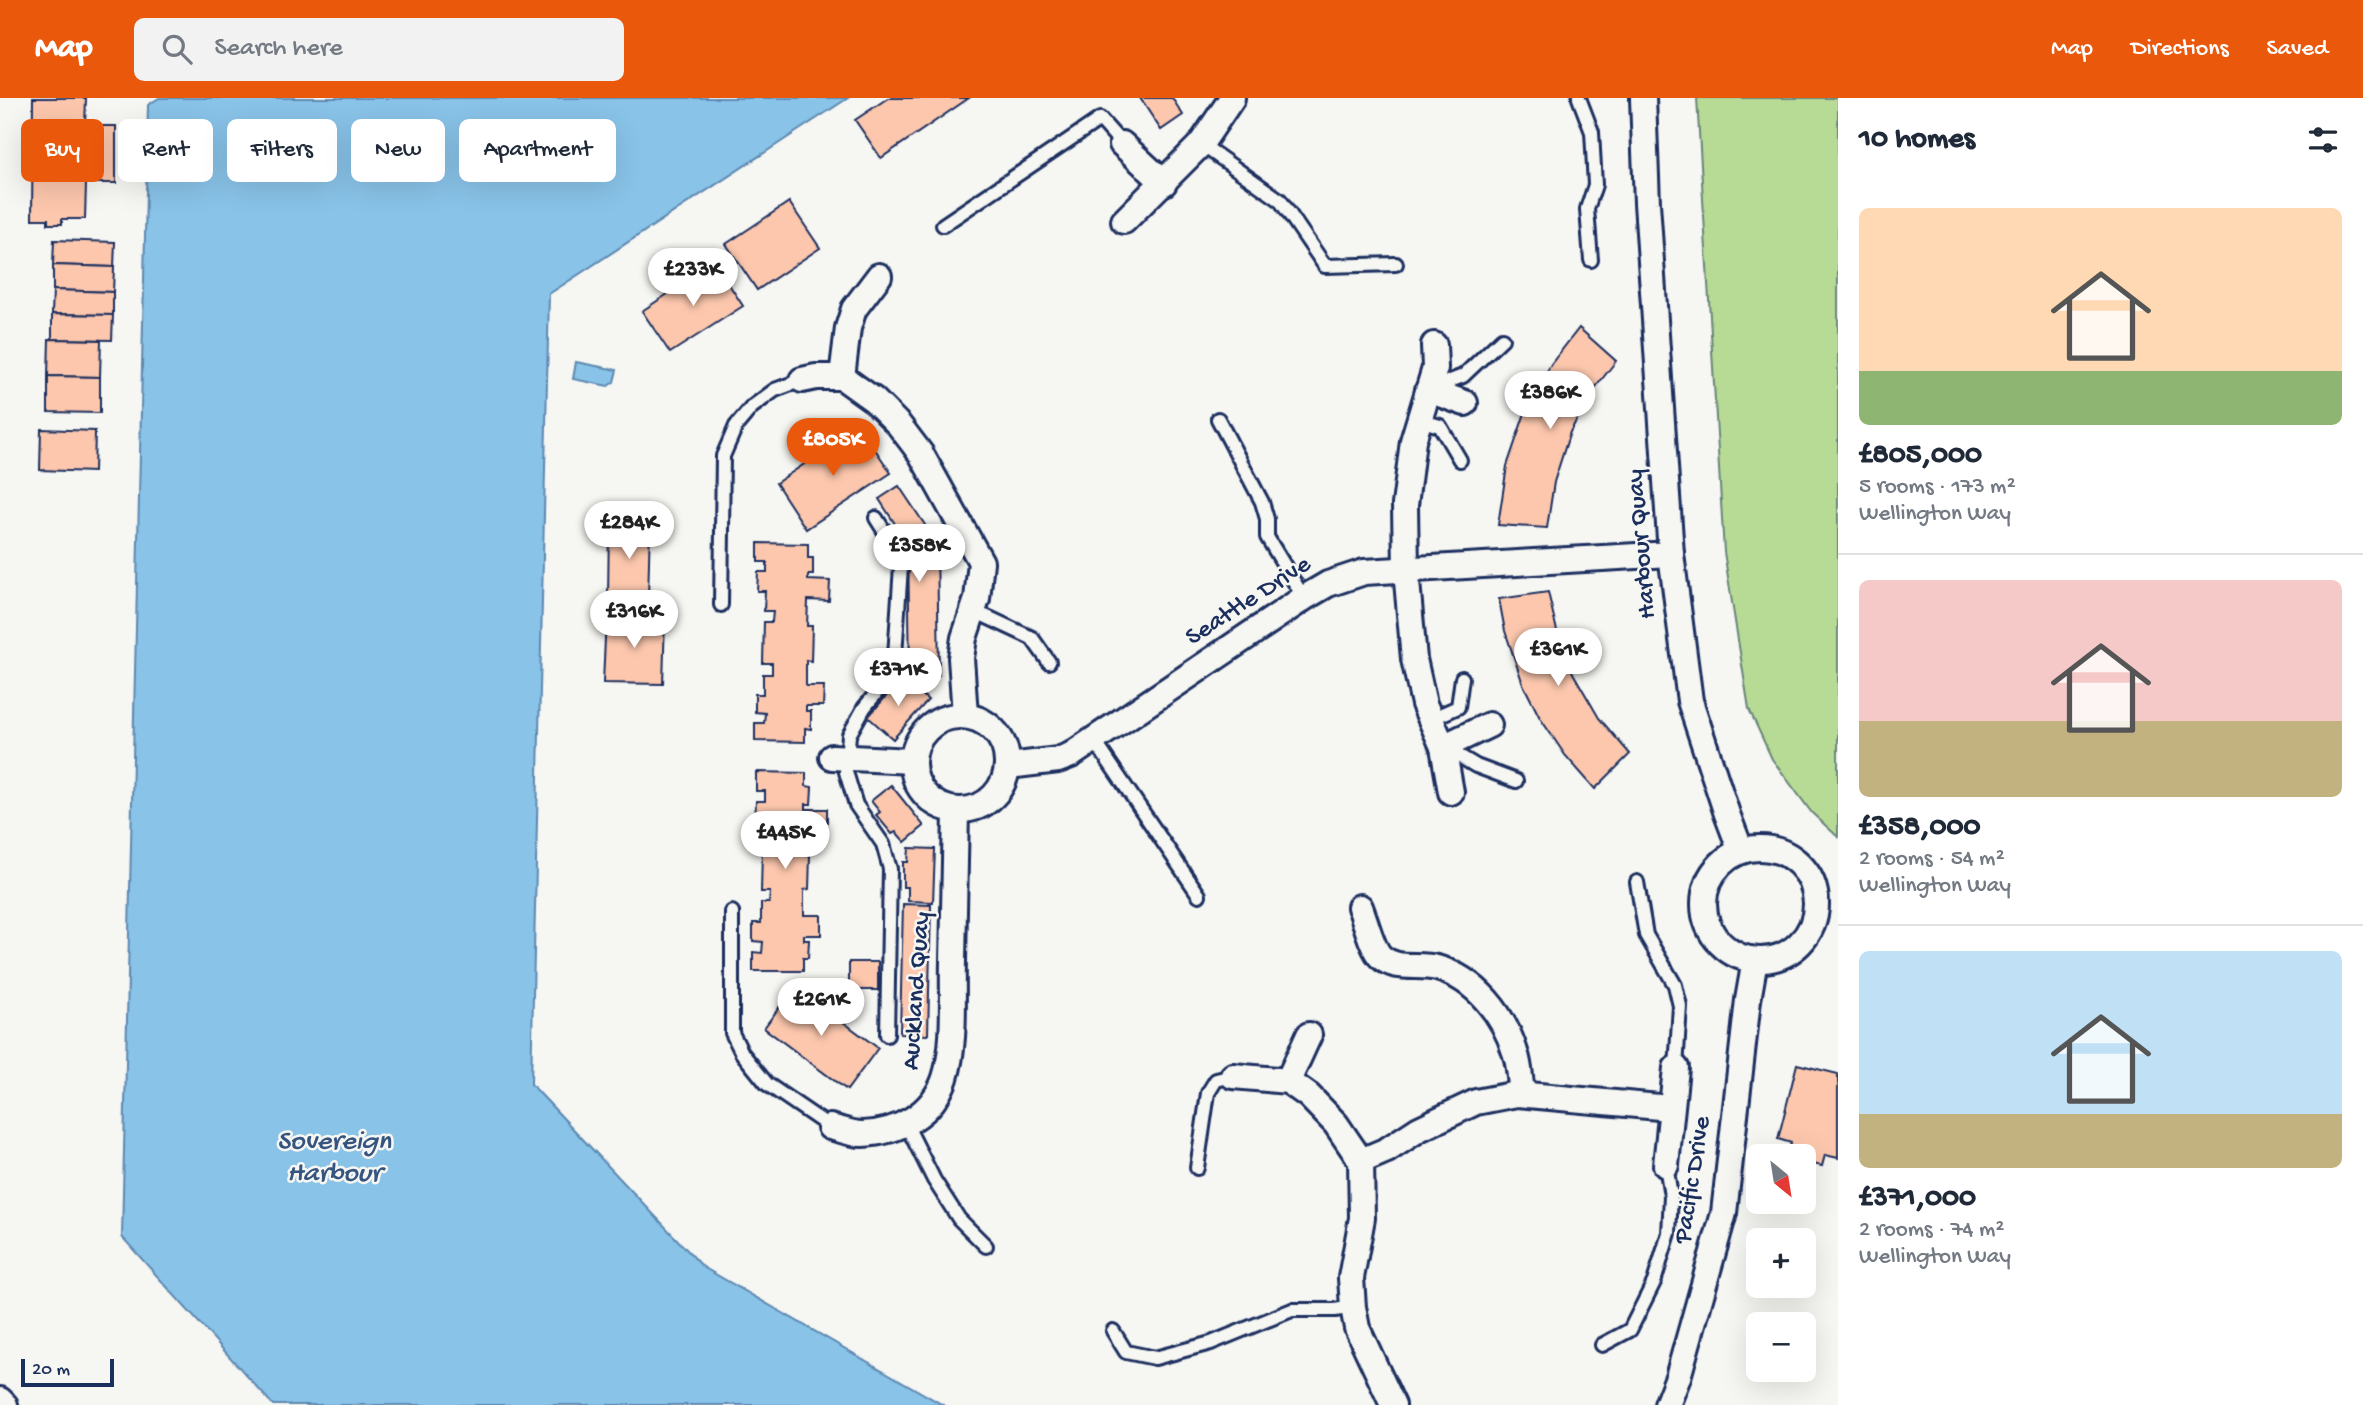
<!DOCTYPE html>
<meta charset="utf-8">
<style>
body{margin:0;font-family:"Gochi Hand",sans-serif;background:#f2f2f3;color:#1f2937;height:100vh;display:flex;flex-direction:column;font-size:26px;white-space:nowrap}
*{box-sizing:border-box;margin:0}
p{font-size:23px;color:#747a83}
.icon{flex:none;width:38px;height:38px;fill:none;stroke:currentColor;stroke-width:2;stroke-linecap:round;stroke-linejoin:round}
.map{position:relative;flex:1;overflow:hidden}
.drawer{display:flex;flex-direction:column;background:#fff;width:525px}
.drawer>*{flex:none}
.banner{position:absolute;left:21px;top:21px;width:665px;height:63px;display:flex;gap:14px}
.needle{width:46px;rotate:150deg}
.fabs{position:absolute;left:1746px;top:1046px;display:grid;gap:14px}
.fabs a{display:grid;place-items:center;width:70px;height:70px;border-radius:10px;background:#fff;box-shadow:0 7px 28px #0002;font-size:35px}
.scale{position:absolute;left:21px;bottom:18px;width:93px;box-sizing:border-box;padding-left:7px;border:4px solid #1b2f5e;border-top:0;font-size:19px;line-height:24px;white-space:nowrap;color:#1b2f5e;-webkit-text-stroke:5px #f6f6f2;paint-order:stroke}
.price{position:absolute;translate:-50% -60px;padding:0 16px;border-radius:24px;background:#fff;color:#222;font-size:23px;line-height:46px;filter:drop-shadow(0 2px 4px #0008)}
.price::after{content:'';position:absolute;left:50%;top:42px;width:21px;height:16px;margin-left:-10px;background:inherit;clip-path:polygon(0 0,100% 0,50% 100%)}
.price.active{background:#ea580c;color:#fff}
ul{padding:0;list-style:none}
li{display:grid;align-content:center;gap:14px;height:371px;padding:0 21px}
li+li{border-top:2px solid #e0e1e3}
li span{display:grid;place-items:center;height:217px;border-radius:10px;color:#555}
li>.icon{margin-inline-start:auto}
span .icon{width:126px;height:126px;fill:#fffc;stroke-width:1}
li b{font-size:30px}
h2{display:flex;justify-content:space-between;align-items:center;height:84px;padding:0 21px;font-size:30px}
.chip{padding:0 24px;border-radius:10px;background:#fff;box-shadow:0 7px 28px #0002;font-size:24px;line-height:63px}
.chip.active{background:#ea580c;color:#fff}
header{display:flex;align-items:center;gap:42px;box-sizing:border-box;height:98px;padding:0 35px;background:#ea580c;color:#fff}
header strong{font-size:33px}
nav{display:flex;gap:38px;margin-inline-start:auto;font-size:24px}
.search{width:490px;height:63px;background:#f2f2f3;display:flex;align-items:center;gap:18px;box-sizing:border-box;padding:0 24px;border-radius:10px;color:#747a83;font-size:26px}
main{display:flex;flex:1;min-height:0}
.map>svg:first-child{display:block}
</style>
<header>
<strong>Map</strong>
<div class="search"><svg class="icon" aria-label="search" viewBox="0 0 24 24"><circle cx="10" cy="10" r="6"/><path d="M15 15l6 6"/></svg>Search here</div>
<nav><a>Map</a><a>Directions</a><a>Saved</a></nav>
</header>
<main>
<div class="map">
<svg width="1838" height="1307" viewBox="0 0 1838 1307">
<rect width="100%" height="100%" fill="#f6f6f2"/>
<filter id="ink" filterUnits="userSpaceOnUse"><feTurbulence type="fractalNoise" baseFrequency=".0143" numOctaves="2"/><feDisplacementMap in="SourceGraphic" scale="14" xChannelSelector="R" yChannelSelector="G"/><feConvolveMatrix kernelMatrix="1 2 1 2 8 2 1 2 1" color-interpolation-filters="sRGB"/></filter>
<g filter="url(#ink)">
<!-- green -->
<polygon fill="#b7db95" stroke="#69857a" stroke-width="2" points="1697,0 1838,0 1838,739 1812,715 1772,661 1749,611 1724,454"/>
<!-- water -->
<g fill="#89c3e8" stroke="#5d88b1" stroke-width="2">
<polygon points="159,0 848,0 549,196 531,986 703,1169 943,1307 273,1307 122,1139 148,7"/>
<polygon points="576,264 617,272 614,284 608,288 573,281"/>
</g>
<!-- building -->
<g fill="#fcc7ad" stroke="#1b2f5e" stroke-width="2">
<polygon points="33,0 86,0 85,28 116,28 116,85 86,85 85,121 62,121 62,126 48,126 48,121 32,121"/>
<polygon points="888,0 969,0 881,60 855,22"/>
<polygon points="1140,0 1172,0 1183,17 1161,32"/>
<polygon points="789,104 820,150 757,192 726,146"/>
<polygon points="54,142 115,144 114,169 53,167"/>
<polygon points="715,165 743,208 670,255 642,213"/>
<polygon points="53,167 114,169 113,194 53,192"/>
<polygon points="53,192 113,194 113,217 52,216"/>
<polygon points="52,216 113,217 112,242 52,241"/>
<polygon points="1579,230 1616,263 1592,294 1570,334 1554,384 1547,430 1498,427 1507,368 1525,315 1551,266"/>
<polygon points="49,241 101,242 100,279 48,278"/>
<polygon points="48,278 100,279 100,315 48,314"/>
<polygon points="860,329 891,375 806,431 776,385"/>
<polygon points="41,331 95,333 94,374 40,372"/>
<polygon points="899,388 937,445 939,577 910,577 908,446 879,401"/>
<polygon points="609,426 650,427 648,501 608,500"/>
<polygon points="758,445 808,446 808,460 813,460 813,477 808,477 808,482 830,483 829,503 808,502 807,528 812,528 811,563 806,562 806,588 824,588 823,608 806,608 806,613 811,613 811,631 805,630 805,644 755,643 755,625 764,625 765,615 755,614 755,596 763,596 763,576 772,576 772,565 763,565 764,524 772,524 773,513 764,513 765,493 757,493 758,474 767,474 767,464 758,464"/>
<polygon points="1548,494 1557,533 1573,575 1599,620 1630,656 1595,691 1565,657 1540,620 1523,586 1505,533 1499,501"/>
<polygon points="606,518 665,520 663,586 603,585"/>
<polygon points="903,579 928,602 893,641 868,619"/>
<polygon points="756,674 806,675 806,688 812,689 811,706 806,706 806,711 827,711 827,732 805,732 805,757 810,757 809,791 804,792 804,817 821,817 821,837 804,837 804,842 809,842 808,860 803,860 803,873 753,873 753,854 762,855 763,844 753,843 753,825 761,825 761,805 769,805 770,794 761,794 762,753 770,753 770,742 762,742 762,722 755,722 756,703 765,703 765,693 756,693"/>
<polygon points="891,687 924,728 905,744 896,734 892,736 876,717 880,714 871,703"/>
<polygon points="909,750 935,751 933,804 908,803 908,789 903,789 903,764 908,764"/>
<polygon points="903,806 931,807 928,937 900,936"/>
<rect x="849" y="864" width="29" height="28"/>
<polygon points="795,888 878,950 847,992 764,930"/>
<polygon points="1797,966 1838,976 1838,1060 1825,1057 1822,1068 1804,1064 1804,1059 1787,1059 1791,1045 1778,1041"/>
</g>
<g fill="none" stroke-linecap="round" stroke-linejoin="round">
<defs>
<g id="lane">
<polyline points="1579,0 1592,34 1595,87 1587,111 1591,162"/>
<polyline points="1201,46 1280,102 1325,168 1396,166"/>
<polyline points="943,127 1100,21 1122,46"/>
<polyline points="1432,290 1463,278 1502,241"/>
<polyline points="1218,321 1262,404 1267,421 1267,439 1304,500"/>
<polyline points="1419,322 1440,328 1460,362"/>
<polyline points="876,420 895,450 901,468 894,573 864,610 849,637 846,674 856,707 883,746 890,771 887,937"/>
<polyline points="721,507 723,358 736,328 752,309 775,292 802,282"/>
<polyline points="973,515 985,518 1032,540 1049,564"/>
<polyline points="1431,621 1458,609 1462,580"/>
<polyline points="1094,642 1199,797"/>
<polyline points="1444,649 1476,668 1516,683"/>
<polyline points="1637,784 1646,837 1675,887 1680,908 1676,970"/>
<polyline points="732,814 732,935 742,955 767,986 830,1029"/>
<polyline points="906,1026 934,1082 959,1121 986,1148"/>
<polyline points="1197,1070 1208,995 1216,982 1233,978"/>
<polyline points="1113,1233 1126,1254 1155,1260 1211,1245 1292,1212 1335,1212 1353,1209"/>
<polyline points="1602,1247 1630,1232 1654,1184 1669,1135 1671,1098 1666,1067"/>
</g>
<g id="street">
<polyline points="1643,0 1647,105 1671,456 1690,603 1727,716 1741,753"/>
<polyline points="1122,46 1164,85"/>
<polyline points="1124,123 1201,46 1232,0"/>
<polyline points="1434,247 1435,270 1413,343 1405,407 1406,472 1414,561 1424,606 1443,649 1451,694"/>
<polyline points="842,279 848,230 854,211 879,178"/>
<polyline points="802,282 816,279 842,279 874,302 899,327 921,356 981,464 977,501 964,540 961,560 965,617"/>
<polyline points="1428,292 1465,305"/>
<circle cx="960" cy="665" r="47"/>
<polyline points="1443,649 1489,627"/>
<polyline points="832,659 912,663"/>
<polyline points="1008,668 1058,662 1071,657 1304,500 1328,486 1364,474 1671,456"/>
<circle cx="1760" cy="806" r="56"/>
<path d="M1360 809C1365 821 1372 851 1381 859 1396 873 1418 865 1437 870 1476 881 1504 917 1515 954 1520 967 1520 982 1522 996"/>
<polyline points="1233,978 1288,983 1309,998 1336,1026 1361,1063 1362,1120 1351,1180 1353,1209 1357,1230 1393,1307"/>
<polyline points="1288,983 1309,937"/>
<path d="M830 1029C840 1031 851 1036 862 1036 898 1035 933 1016 945 980 956 946 952 899 953 863 954 813 955 763 956 713"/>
<polyline points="1361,1063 1387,1052 1419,1031 1476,1004 1517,996 1670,1010"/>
<polyline points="1666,1067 1676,970"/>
<polyline points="0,1302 5,1307"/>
<polyline points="1667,1307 1678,1279 1724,1115 1748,902 1755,862"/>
</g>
</defs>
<!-- lane casing -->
<use href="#lane" stroke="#1b2f5e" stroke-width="18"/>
<!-- street casing -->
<use href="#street" stroke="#1b2f5e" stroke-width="30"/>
<!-- lane -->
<use href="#lane" stroke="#f6f6f2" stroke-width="12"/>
<!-- street -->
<use href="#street" stroke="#f6f6f2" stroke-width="24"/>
</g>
</g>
<g text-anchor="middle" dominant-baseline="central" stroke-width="5" stroke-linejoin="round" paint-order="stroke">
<!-- street labels -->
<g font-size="26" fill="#1b2f5e" stroke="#f6f6f2">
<text transform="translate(1643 446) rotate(-95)">Harbour Quay</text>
<text transform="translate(1249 504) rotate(-33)">Seattle Drive</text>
<text transform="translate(918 893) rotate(-86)">Auckland Quay</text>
<text transform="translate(1694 1082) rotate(-81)">Pacific Drive</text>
</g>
<!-- water labels -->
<g font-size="28" font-style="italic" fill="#365480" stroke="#f6f6f2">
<text x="334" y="1044">Sovereign<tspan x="334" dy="32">Harbour</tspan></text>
</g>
</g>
</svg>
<div class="fabs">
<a><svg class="needle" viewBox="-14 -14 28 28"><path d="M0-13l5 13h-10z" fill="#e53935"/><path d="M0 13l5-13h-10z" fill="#747a83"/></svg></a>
<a>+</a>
<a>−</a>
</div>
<div class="scale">20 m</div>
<b class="price" style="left:693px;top:210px">£233K</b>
<b class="price" style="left:1550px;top:333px">£386K</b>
<b class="price active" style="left:833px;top:380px">£805K</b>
<b class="price" style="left:629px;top:463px">£284K</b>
<b class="price" style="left:919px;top:486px">£358K</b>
<b class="price" style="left:634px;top:552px">£316K</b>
<b class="price" style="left:1558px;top:590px">£361K</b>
<b class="price" style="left:898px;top:610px">£371K</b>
<b class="price" style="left:785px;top:773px">£445K</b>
<b class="price" style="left:821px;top:940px">£261K</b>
<div class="banner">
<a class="chip active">Buy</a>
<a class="chip">Rent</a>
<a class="chip">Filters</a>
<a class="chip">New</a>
<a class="chip">Apartment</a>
</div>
</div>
<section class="drawer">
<h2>10 homes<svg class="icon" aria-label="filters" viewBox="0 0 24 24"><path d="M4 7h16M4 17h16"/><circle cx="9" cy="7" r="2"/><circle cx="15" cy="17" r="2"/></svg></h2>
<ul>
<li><span style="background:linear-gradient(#ffd9b3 75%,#8fb573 0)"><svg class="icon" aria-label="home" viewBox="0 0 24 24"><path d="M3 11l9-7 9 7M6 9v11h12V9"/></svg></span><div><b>£805,000</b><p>5 rooms · 173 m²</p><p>Wellington Way</p></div></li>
<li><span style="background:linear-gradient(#f6c9c9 65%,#c2b280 0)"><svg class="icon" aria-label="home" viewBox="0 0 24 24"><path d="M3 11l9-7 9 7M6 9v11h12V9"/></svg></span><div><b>£358,000</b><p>2 rooms · 54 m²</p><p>Wellington Way</p></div></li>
<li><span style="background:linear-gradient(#bfe0f5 75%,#c2b280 0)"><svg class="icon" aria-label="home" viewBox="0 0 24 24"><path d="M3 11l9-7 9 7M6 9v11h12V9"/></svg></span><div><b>£371,000</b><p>2 rooms · 74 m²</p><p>Wellington Way</p></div></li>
</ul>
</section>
</main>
